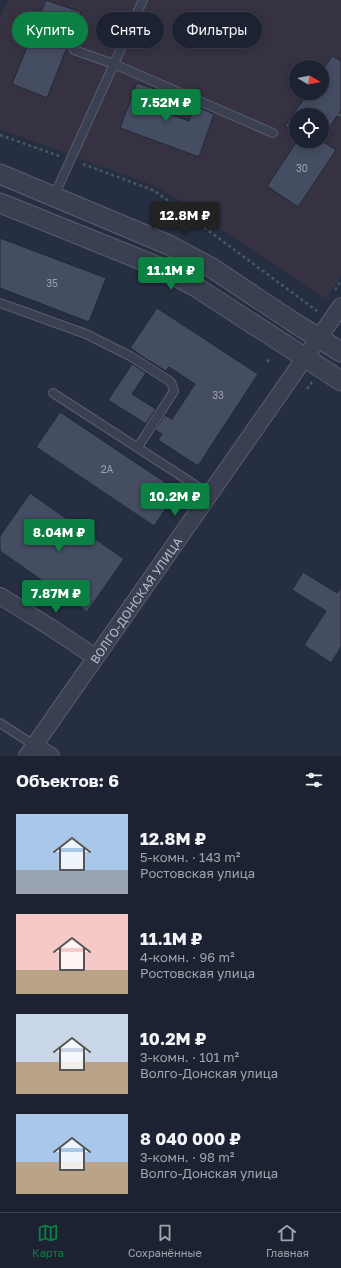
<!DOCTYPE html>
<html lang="ru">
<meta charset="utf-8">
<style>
body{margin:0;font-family:"Golos Text",sans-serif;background:#292f3d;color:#f1f3f6;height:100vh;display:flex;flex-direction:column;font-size:15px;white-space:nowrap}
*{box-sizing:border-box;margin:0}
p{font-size:13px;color:#a0a4ab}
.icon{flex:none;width:22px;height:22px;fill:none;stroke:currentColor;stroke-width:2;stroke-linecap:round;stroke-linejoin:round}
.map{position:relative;height:756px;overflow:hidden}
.sheet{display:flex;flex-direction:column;background:#1c2231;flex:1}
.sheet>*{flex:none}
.top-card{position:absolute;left:12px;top:12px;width:317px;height:36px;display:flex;gap:8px}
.needle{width:26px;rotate:99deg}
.controls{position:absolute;left:289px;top:60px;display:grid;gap:8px}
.controls a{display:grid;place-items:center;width:40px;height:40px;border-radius:50%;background:#1c2231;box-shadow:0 2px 10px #0003,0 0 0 1px #3a3f4d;font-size:20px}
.price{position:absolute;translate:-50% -34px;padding:0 9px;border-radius:4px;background:#0b8043;color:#fff;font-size:13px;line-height:26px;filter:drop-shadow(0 1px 2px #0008)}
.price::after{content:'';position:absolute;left:50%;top:24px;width:12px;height:9px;margin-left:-6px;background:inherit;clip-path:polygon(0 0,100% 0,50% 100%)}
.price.selected{background:#222;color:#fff}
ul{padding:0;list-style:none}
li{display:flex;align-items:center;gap:12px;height:100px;padding:0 16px}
li span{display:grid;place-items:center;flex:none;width:112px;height:80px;border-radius:0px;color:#555}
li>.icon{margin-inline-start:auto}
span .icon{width:48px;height:48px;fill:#fffc;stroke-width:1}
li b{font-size:17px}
h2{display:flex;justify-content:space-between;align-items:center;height:48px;padding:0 16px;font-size:17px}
.pill{padding:0 14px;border-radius:18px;background:#1c2231;box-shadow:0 2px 10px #0003,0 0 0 1px #3a3f4d;font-size:14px;line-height:36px}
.pill.selected{background:#0b8043;color:#fff}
.menu{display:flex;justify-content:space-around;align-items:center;height:56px;border-top:1px solid #3a3f4d;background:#1c2231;font-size:11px;color:#a0a4ab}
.menu a{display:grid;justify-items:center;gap:2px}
.menu .selected{color:#0b8043}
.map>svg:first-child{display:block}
</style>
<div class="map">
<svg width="341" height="756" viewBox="0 0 341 756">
<rect width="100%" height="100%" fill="#262e41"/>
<!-- medical -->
<path fill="#373242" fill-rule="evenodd" d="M8 0H341V275L326 299 158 187 0 129V18ZM296 67H322V93H296ZM296 115H322V141H296Z"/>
<!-- building -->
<g fill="#454d63" stroke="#212738">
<polygon points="46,0 81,12 47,98 12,84"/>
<polygon points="332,56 341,61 341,110 322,139 322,115 296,115 296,134 285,126 308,93 322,93 322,71"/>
<polygon points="137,83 160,91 153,108 189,121 195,106 214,114 199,157 120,128"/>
<polygon points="297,141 322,141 336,150 298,207 267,186"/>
<polygon points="0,238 106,278 89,322 0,288"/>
<polygon points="157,308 258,374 198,466 158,440 162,434 155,430 165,415 172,419 195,384 169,367 166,371 138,354 138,353 130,348"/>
<polygon points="132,364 146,373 132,394 156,409 146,424 108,400"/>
<polygon points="60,412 178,491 154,526 36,447"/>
<polygon points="30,493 124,559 87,612 0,551 0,536"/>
<polygon points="303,572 337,593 341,588 341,647 331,663 304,645 326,611 292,590"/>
</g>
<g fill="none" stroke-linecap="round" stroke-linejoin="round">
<defs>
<g id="service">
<polyline points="74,50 114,64 273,133"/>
<polyline points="54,196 143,0"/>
<polyline points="0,303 86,334 130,356 171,382 174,391 138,447"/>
<polyline points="53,393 209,494"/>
<polyline points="0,723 34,745"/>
</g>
<g id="minor">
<polyline points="0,596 50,627 95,657"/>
<polyline points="34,745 51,756"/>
<path id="s1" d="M27 756 341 306"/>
</g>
<g id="tertiary">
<polyline points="0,174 169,245 212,268 293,322 341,352"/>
<polyline points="0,203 159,267 196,287 341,381"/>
</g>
</defs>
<!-- service casing -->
<use href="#service" stroke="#585e6e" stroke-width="10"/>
<!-- minor casing -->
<use href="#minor" stroke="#585e6e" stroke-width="18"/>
<!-- tertiary casing -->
<use href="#tertiary" stroke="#585e6e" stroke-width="21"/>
<!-- path -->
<g stroke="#46595f" stroke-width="2.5" stroke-dasharray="3 3" stroke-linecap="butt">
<polyline points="338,114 341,116"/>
<polyline points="0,135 59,156"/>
<polyline points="83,164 155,191 317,311"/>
<polyline points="335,290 341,280"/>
<polyline points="267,362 270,357"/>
<polyline points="307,389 312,382"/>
</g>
<!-- service -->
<use href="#service" stroke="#3a4051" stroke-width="8"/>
<!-- minor -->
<use href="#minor" stroke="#3a4051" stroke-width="16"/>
<!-- tertiary -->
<use href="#tertiary" stroke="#3a4051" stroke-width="19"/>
</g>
<g text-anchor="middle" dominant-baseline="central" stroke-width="3" stroke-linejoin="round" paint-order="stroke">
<!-- number labels -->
<g font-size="10" fill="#9aa0b1">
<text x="302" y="168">30</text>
<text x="52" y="283">35</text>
<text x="218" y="395">33</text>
<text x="107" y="469">2А</text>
</g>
<!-- street labels -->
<g font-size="12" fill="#b7bccb" stroke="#1f2536">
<text stroke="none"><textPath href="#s1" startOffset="190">ВОЛГО-ДОНСКАЯ УЛИЦА</textPath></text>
</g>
</g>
</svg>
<div class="controls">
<a><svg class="needle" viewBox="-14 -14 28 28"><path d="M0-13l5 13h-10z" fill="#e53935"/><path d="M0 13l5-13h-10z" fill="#a0a4ab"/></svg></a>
<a><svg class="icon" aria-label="locate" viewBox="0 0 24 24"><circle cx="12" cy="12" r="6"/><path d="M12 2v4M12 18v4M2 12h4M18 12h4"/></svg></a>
</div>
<b class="price" style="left:166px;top:123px">7.52M ₽</b>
<b class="price selected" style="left:185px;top:236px">12.8M ₽</b>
<b class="price" style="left:171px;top:291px">11.1M ₽</b>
<b class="price" style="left:175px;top:517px">10.2M ₽</b>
<b class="price" style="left:59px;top:553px">8.04M ₽</b>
<b class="price" style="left:56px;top:614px">7.87M ₽</b>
<div class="top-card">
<a class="pill selected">Купить</a>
<a class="pill">Снять</a>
<a class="pill">Фильтры</a>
</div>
</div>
<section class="sheet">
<h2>Объектов: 6<svg class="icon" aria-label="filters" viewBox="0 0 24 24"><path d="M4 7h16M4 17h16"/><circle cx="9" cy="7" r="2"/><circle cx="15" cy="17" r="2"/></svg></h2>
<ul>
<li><span style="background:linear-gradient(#a9c7e8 70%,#9aa5b1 0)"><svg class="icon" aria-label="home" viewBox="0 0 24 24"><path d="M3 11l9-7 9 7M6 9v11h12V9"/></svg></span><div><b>12.8M ₽</b><p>5-комн. · 143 m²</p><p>Ростовская улица</p></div></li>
<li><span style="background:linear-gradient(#f6c9c9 70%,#b9a48a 0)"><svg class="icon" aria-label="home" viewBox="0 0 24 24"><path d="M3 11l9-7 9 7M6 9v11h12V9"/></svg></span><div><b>11.1M ₽</b><p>4-комн. · 96 m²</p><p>Ростовская улица</p></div></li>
<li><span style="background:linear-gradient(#c9d6e8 60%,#b9a48a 0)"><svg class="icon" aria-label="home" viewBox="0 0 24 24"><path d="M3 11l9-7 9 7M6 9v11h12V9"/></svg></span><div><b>10.2M ₽</b><p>3-комн. · 101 m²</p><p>Волго-Донская улица</p></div></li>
<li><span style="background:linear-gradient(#a9c7e8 60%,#b9a48a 0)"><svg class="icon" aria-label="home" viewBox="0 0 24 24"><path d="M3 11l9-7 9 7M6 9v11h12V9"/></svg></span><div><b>8 040 000 ₽</b><p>3-комн. · 98 m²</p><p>Волго-Донская улица</p></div></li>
</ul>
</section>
<nav class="menu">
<a class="selected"><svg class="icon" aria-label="map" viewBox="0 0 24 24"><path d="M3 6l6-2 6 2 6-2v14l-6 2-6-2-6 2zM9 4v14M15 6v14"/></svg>Карта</a>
<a><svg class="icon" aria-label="saved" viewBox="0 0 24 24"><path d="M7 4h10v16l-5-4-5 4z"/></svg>Сохранённые</a>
<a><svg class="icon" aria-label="home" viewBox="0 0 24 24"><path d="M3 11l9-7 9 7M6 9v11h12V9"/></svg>Главная</a>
</nav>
